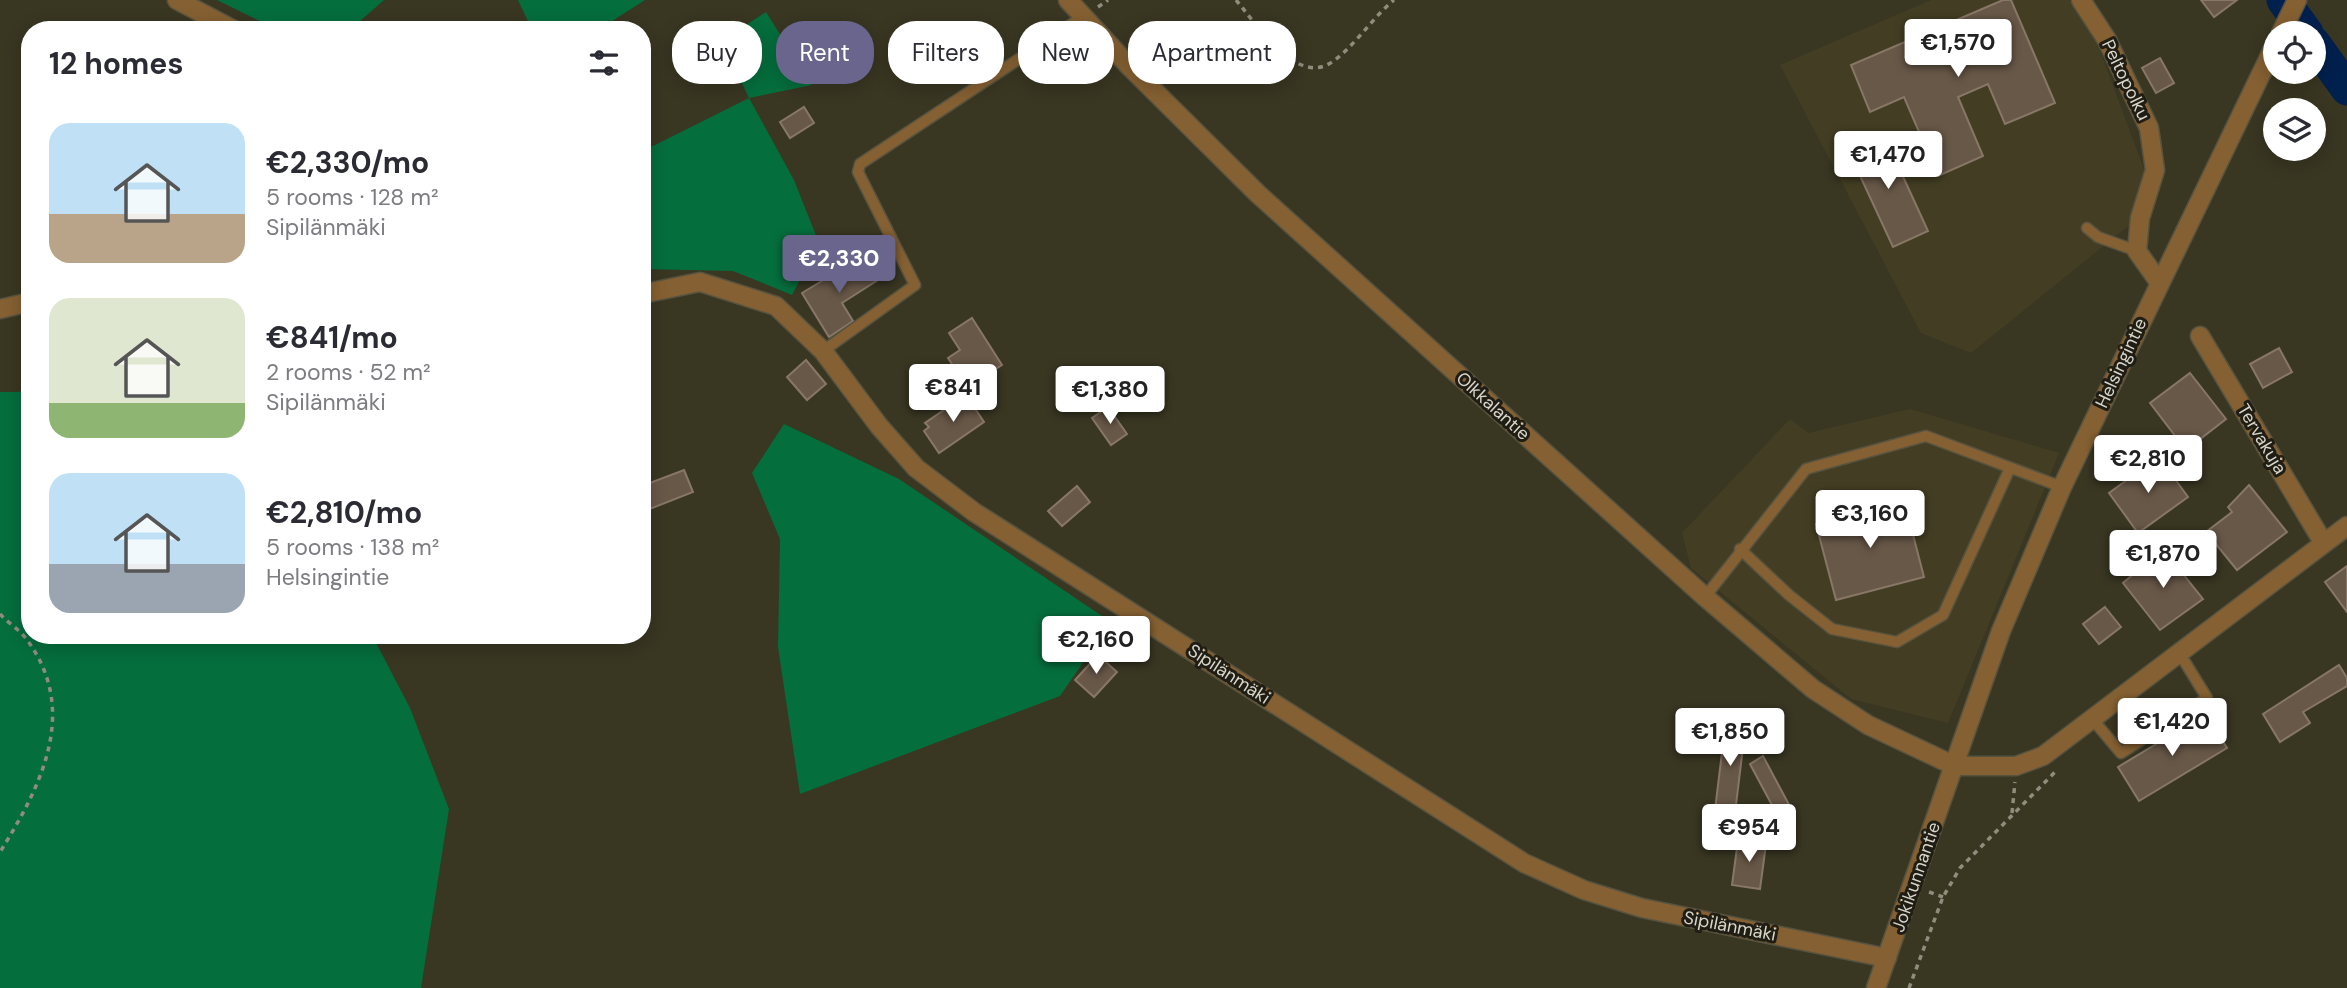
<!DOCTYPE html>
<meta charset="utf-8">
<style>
body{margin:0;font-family:"DM Sans",sans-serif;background:#f2f2f3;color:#2b2b33;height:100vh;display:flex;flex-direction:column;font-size:26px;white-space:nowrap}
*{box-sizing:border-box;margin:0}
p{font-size:23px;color:#7c7c81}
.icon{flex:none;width:38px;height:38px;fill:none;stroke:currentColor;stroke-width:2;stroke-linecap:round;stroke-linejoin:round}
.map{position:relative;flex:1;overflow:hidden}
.side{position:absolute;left:21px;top:21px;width:630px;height:623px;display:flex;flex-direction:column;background:#fff;border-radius:28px;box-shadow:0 4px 18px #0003}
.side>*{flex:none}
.banner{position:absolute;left:672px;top:21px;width:665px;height:63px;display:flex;gap:14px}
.fabs{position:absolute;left:2263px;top:21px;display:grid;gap:14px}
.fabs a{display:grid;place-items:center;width:63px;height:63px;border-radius:50%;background:#fff;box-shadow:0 4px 18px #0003;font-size:35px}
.price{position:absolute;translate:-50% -60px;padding:0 16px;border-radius:7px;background:#fff;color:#222;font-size:23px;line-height:46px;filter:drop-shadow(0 2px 4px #0008)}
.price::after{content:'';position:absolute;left:50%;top:42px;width:21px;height:16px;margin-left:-10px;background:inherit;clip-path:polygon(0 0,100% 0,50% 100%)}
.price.active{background:#69658c;color:#fff}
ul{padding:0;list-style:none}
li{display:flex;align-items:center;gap:21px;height:175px;padding:0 28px}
li span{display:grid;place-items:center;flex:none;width:196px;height:140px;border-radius:21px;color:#555}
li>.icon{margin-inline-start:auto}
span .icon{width:84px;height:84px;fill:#fffc;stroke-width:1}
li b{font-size:30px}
h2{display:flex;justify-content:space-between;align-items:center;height:84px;padding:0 28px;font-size:30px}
.chip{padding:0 24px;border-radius:28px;background:#fff;box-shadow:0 4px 18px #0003;font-size:24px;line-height:63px}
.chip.active{background:#69658c;color:#fff}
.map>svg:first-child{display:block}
</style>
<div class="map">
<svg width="2347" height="988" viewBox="0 0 2347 988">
<rect width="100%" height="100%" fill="#393622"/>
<!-- built -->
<g fill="#433e23">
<polygon points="1931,0 2069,0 2090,24 2144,169 2132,223 1971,353 1921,333 1780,65"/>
<polygon points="1910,409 2059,453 1948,723 1851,699 1691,568 1682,533 1790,419 1808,433"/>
</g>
<!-- forest -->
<g fill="#056e3d">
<polygon points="217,0 384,0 350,30 278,30"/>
<polygon points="518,0 645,0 598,30 532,30"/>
<path d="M766 12 812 85 749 98 794 180 819 243 792 295 733 271 642 269V146H653L749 98 740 79 726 72C709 77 700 78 691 61Z"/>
<polygon points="30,387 30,635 373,637 410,708 449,809 421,988 0,988 0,392 19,392"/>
<polygon points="784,424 899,479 1111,622 1060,696 800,794 778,647 780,539 752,473"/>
</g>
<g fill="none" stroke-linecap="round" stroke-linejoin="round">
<!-- river -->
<g stroke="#00204e" stroke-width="33">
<polyline points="2283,0 2307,33"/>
<polyline points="2314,43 2347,89"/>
</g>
</g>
<!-- building -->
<g fill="#685848" stroke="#876" stroke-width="2">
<polygon points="2003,0 2011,0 2055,103 2005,124 1988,84 1958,97 1983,156 1938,176 1904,97 1870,112 1851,65"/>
<polygon points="2201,0 2237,0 2214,17"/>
<polygon points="2160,58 2174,83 2156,93 2142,68"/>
<polygon points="804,107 814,123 790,138 780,122"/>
<polygon points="1884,135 1928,231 1893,247 1849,152"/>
<polygon points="863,256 878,280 842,303 853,321 829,337 802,293"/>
<polygon points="972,318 1002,365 967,387 948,358 960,350 949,333"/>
<polygon points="2279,348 2292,372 2263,388 2250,364"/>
<polygon points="806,360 826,384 807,400 787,377"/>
<polygon points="2190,373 2226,419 2186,450 2150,403"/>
<polygon points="966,395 984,422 939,453 924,431 929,427 925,423"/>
<polygon points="1108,407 1127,434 1111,445 1092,418"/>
<polygon points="2159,457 2188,497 2138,533 2109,493"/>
<polygon points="684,470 693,492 642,512 642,486"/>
<polygon points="2249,485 2287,532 2237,570 2206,532 2232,512 2228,507"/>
<polygon points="1077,486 1090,502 1062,526 1048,511"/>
<polygon points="1904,500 1924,577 1836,600 1816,524"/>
<polygon points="2163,549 2203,599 2160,630 2123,583"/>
<polygon points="2347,566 2347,612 2325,582"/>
<polygon points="2105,607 2121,627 2099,644 2083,624"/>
<polygon points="1098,655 1117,672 1094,697 1075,680"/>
<polygon points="2339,665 2347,678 2347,686 2303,712 2310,723 2280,742 2263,714"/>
<polygon points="1727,711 1744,739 1735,813 1715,810"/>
<polygon points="2206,714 2227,748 2139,801 2118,767"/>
<polygon points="1763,756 1794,814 1781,822 1750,764"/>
<polygon points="1738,840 1766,844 1760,889 1732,885"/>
</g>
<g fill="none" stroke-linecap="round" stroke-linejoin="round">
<defs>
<g id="service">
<polyline points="2087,228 2098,237 2137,251"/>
<polyline points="823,351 915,285 858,172 860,164 1084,16"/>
<polyline points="1740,549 1789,595 1832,629 1897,642 1943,615 2010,468"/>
<polyline points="1705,597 1806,469 1926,436 2062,487"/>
<polyline points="2094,721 2121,753 2207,698 2180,654"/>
</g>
<g id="minor">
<polyline points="177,0 234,30"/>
<polyline points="2081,0 2107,40 2149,128 2155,170 2140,218 2137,251 2159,282"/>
<polyline points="642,294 700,282 776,306 823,351 879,426 916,468 974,512 1524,863 1584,890 1642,908 1887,958"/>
<polyline points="0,309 30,302"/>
<polyline points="2200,336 2323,542"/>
</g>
<g id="tertiary">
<polyline points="1068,0 1129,66 1258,194 1705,597 1813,689 1868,725 1955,766 2016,766 2043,756 2347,526"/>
<polyline points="2281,33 2297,0"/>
<polyline points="1876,988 2001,631 2062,487 2275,45"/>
</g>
</defs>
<!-- service casing -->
<use href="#service" stroke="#565340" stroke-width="13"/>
<!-- minor casing -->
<use href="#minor" stroke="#565340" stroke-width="21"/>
<!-- tertiary casing -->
<use href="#tertiary" stroke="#565340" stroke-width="21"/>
<!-- path -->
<g stroke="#908d7e" stroke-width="3.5" stroke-dasharray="5 5" stroke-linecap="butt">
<path d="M1236 0C1256 23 1296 87 1332 62 1355 46 1372 18 1394 0"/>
<polyline points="1098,7 1108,0"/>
<path d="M0 614C7 622 17 628 24 636 81 708 42 785 0 852"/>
<polyline points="2012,813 2015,782"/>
<polyline points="1929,892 1943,897"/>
<polyline points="1909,988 1943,897 1960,868 2057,770"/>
</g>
<!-- service -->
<use href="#service" stroke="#856032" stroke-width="10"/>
<!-- minor -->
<use href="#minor" stroke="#856032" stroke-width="18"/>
<!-- tertiary -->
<use href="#tertiary" stroke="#856032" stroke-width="18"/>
</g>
<g text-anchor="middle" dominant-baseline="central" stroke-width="6" stroke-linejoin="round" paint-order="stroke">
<!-- street labels -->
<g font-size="18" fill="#d8d6ca" stroke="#1f1d14">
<text transform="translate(2126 80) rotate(64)">Peltopolku</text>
<text transform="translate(2121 363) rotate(-65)">Helsingintie</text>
<text transform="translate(1493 406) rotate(42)">Olkkalantie</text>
<text transform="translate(2262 439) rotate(59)">Tervakuja</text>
<text transform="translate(1229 674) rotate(33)">Sipilänmäki</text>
<text transform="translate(1916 877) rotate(-71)">Jokikunnantie</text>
<text transform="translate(1730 926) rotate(11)">Sipilänmäki</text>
</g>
</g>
</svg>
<div class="fabs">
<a><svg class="icon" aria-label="locate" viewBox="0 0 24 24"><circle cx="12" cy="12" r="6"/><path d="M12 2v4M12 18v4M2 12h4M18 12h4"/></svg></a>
<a><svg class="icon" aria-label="layers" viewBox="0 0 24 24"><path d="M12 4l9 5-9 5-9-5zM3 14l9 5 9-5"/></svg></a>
</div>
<b class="price" style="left:1958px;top:79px">€1,570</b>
<b class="price" style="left:1888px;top:191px">€1,470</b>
<b class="price active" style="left:839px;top:295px">€2,330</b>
<b class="price" style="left:953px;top:424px">€841</b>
<b class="price" style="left:1110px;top:426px">€1,380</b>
<b class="price" style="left:2148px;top:495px">€2,810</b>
<b class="price" style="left:1870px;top:550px">€3,160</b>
<b class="price" style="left:2163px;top:590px">€1,870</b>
<b class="price" style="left:1096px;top:676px">€2,160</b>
<b class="price" style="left:2172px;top:758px">€1,420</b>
<b class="price" style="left:1730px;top:768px">€1,850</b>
<b class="price" style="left:1749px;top:864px">€954</b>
<div class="banner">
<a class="chip">Buy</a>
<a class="chip active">Rent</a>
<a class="chip">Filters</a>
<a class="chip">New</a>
<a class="chip">Apartment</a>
</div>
<section class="side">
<h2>12 homes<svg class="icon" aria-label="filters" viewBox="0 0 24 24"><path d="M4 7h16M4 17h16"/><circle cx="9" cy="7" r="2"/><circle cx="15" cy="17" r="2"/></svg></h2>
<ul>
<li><span style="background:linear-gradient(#bfe0f5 65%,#b9a48a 0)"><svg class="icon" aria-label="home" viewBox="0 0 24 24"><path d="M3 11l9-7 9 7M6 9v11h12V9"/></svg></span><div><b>€2,330/mo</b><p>5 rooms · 128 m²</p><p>Sipilänmäki</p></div></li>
<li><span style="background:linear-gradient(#dfe7d0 75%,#8fb573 0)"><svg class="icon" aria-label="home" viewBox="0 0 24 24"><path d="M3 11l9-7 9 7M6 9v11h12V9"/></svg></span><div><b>€841/mo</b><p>2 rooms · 52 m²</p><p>Sipilänmäki</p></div></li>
<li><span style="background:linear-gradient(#bfe0f5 65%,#9aa5b1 0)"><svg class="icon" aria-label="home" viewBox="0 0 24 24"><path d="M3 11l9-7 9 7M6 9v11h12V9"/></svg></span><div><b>€2,810/mo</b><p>5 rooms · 138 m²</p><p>Helsingintie</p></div></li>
</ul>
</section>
</div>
